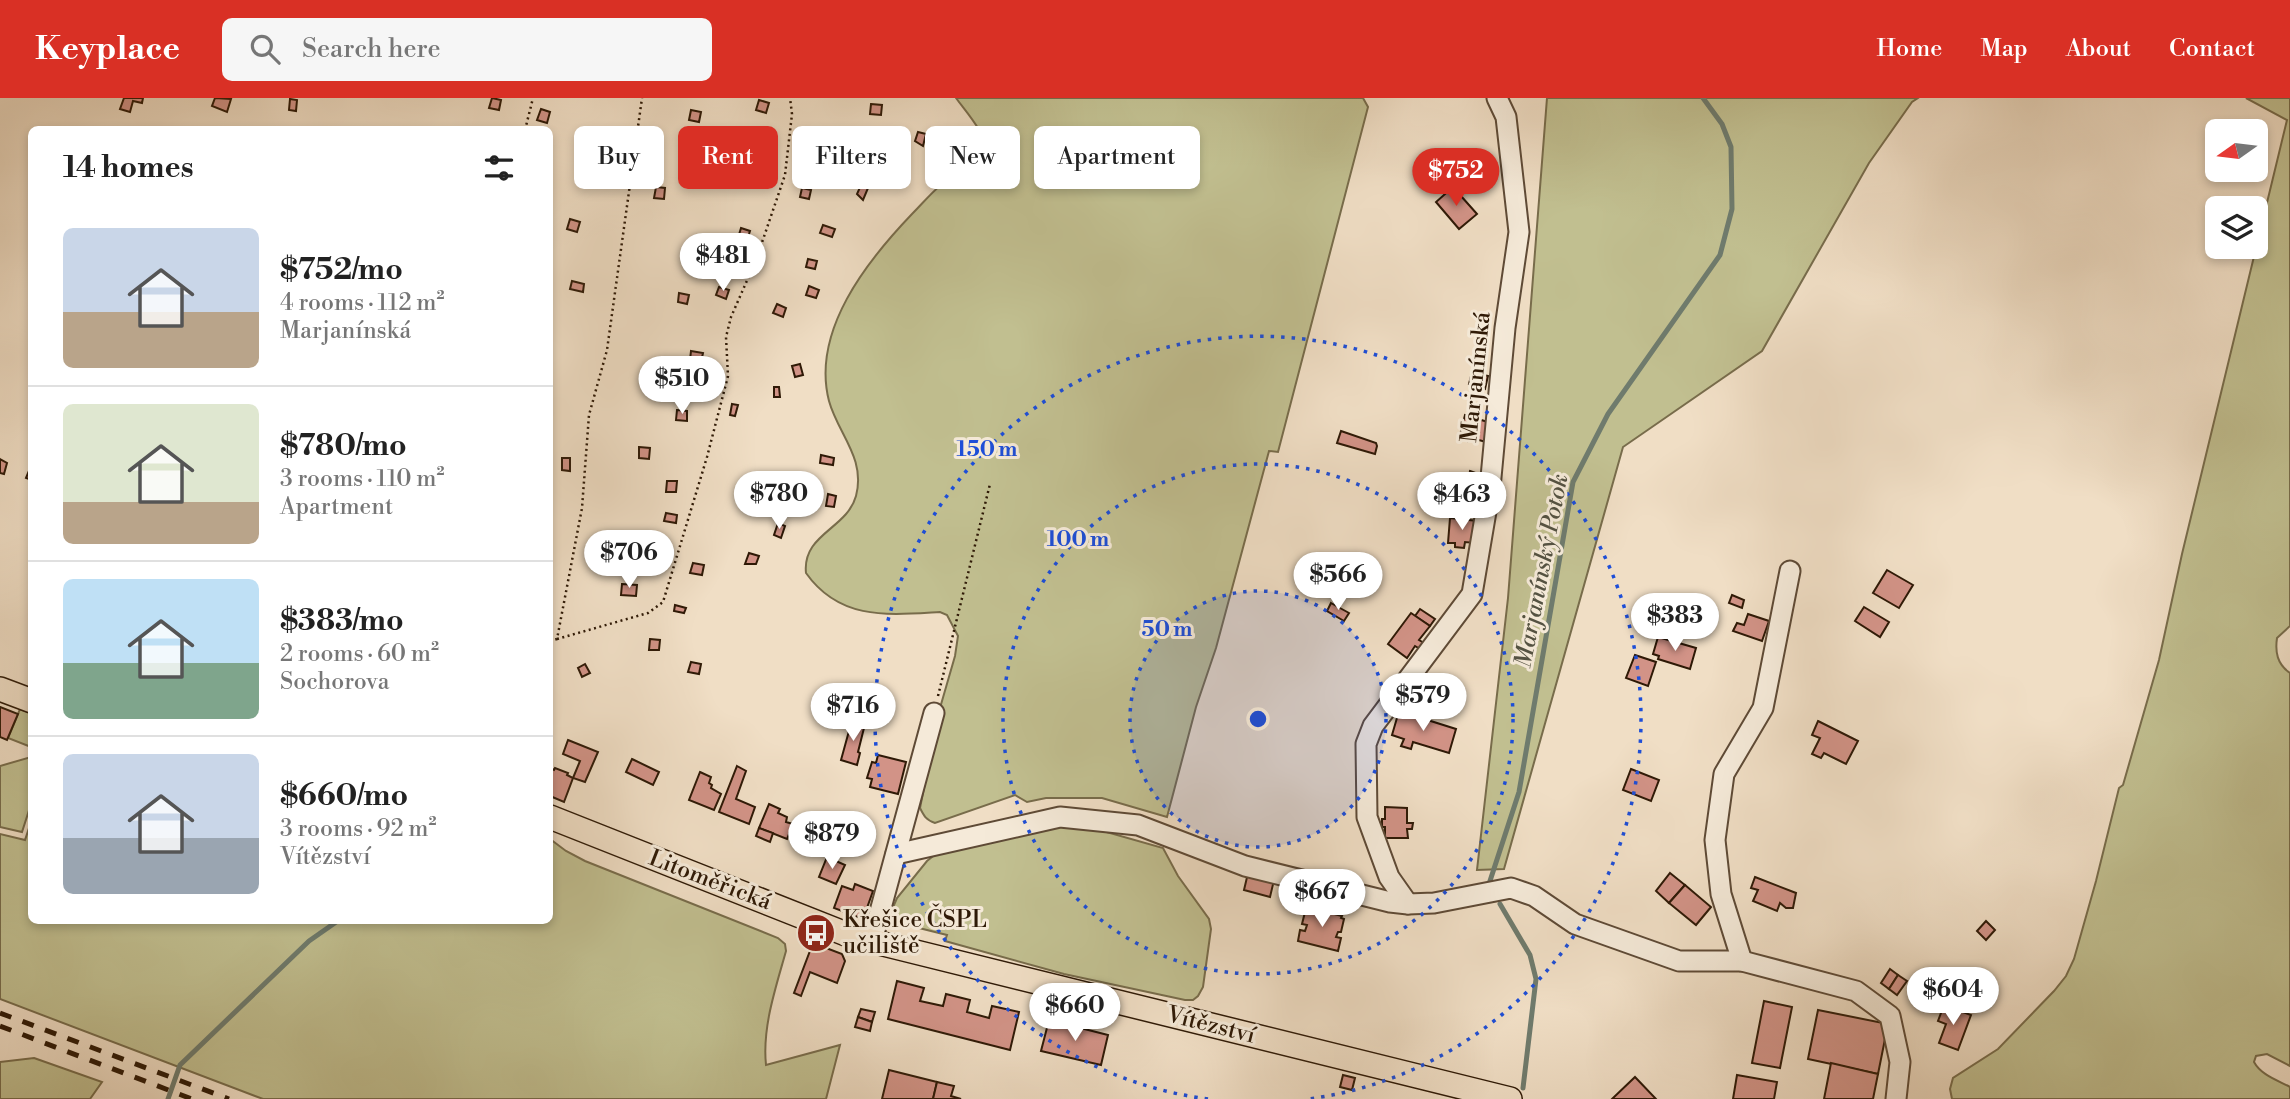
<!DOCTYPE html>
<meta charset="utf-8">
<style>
body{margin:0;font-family:"Libre Bodoni",serif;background:#f6f6f6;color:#222;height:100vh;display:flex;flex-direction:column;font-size:26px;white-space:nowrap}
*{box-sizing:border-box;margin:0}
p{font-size:23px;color:#767676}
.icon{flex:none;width:38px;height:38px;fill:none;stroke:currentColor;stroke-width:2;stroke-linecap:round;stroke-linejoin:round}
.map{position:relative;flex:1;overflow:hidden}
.details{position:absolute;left:28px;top:28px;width:525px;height:798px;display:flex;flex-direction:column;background:#fff;border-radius:10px;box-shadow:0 4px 10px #0003}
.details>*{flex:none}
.banner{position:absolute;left:574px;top:28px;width:665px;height:63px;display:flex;gap:14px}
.needle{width:46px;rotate:256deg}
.tools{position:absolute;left:2205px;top:21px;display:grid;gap:14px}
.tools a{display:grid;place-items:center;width:63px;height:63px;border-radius:10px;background:#fff;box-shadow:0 4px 10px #0003;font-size:35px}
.price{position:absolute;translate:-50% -60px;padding:0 16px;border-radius:24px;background:#fff;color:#222;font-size:23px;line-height:46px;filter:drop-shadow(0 2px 4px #0008)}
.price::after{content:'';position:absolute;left:50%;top:42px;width:21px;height:16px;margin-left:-10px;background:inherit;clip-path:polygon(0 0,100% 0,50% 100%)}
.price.current{background:#d93025;color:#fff}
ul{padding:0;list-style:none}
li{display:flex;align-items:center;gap:21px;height:175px;padding:0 35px}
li+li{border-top:2px solid #e0e0e0}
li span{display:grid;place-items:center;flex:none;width:196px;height:140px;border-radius:10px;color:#555}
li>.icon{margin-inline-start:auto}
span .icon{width:84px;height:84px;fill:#fffc;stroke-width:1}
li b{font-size:30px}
h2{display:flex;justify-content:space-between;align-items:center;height:84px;padding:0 35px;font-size:30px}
.pill{padding:0 24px;border-radius:10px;background:#fff;box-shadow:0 4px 10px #0003;font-size:24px;line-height:63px}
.pill.current{background:#d93025;color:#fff}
header{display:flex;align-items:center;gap:42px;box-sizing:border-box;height:98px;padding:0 35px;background:#d93025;color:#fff}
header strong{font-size:33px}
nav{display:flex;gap:38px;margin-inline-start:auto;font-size:24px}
.search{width:490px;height:63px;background:#f6f6f6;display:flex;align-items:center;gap:18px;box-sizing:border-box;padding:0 24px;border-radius:10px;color:#767676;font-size:26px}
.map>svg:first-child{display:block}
</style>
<header>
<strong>Keyplace</strong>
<div class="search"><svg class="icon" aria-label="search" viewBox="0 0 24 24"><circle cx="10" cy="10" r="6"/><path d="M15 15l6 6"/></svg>Search here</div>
<nav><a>Home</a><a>Map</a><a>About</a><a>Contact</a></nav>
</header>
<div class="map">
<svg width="2290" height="1001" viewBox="0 0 2290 1001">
<rect width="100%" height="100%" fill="#f0dec5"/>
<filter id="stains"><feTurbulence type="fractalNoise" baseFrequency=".00286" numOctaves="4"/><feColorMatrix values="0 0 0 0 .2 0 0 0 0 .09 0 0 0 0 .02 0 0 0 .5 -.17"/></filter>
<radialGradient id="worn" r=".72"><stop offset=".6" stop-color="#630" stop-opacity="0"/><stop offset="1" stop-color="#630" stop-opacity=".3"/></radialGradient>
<!-- green -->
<g fill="#c1bf90" stroke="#786c4b" stroke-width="2">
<path d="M956 0H1363L1368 9 1278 354 1269 353 1216 550 1196 609 1167 719 1102 700H1046L1027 704 1015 697 935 725C926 722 924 718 920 710L940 610 955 558 958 538 947 517 940 514C889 517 840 523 806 475 802 436 847 431 856 398 866 360 838 336 829 303 811 233 867 163 912 116 922 106 931 95 942 86 956 75 971 65 985 55 988 37 966 14 956 0Z"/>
<polygon points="1547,0 1918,0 1912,4 1869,65 1762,253 1623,349 1504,771 1477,772 1508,500"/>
<path d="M2246 0H2290V528L2277 540C2275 554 2277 566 2290 575V968L2267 956 2256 958 2254 964C2261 977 2277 982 2290 989V1001H1952L1950 991 1953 980 1998 951 2054 893 2066 878 2074 861 2096 783 2119 690 2123 687 2159 562 2182 456 2287 22Z"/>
<polygon points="20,611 31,615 31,649 8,640"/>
<polygon points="31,659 31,706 22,734 0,729 0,668"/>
<path d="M31 724 32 822H550V741L566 753 585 763 778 840 785 846 786 853C776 889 762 929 766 967L840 947 826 1001H263L0 901V736L25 742Z"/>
<polygon points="1046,726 1096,731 1163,750 1178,778 1209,821 1211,831 1203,889 1198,898 1193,902 1185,902 1064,876 945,843 947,837 919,830 893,818 891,814 897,800 927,763 942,751"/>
<polygon points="34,960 102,984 90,1001 0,1001 0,964"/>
</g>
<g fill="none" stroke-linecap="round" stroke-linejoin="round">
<!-- stream -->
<g stroke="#6f7b6d" stroke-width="5">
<polyline points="1489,786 1519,694 1573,384 1608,316 1720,157 1732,111 1731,49 1722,26 1703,0"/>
<polyline points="1500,806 1530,857 1536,881 1523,990"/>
<polyline points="168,1001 180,967 309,843 339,822"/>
</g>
</g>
<!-- building -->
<g fill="#d29387" stroke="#2e1906" stroke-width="2">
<polygon points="124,0 143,0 142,5 133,3 130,14 120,11"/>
<polygon points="215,0 231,1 227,14 212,8"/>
<polygon points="492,0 501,2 499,12 489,10"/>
<polygon points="290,1 297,2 296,13 289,12"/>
<polygon points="759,2 769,5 766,15 756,12"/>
<polygon points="871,6 882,7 881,17 870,16"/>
<polygon points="541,11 550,14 547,25 537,22"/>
<polygon points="691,12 701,14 699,24 689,22"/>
<polygon points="918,34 926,36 923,48 915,43"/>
<polygon points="754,66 764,68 762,78 752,76"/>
<polygon points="590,69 600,71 598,81 588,78"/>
<polygon points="718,75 728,77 726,87 716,85"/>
<polygon points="897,76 905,80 901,88 892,84"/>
<polygon points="861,87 868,90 863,102 857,96"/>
<polygon points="656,89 665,90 664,101 654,100"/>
<polygon points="1453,89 1477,116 1459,131 1436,104"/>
<polygon points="802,90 811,92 809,101 800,99"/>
<polygon points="570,121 580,124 577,134 567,131"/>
<polygon points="823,127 835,131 832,139 820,135"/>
<polygon points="741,130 750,133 747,142 738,140"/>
<polygon points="688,143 699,145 697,154 687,152"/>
<polygon points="808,161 817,163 815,171 806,169"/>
<polygon points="572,183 584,186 583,194 570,191"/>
<polygon points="809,188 819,192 816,200 806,197"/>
<polygon points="719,189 729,192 726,201 716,197"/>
<polygon points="679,195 689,197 687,206 678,204"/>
<polygon points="777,206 786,210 783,219 773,215"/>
<polygon points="691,253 703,255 701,264 690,262"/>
<polygon points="800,266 803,277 795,279 792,268"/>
<polygon points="1472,274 1488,278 1485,291 1469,286"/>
<polygon points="670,278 680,280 678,291 668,289"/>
<polygon points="774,289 779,289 780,299 774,299"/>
<polygon points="732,306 738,307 735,318 730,317"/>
<polygon points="677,312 687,313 687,323 676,322"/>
<polygon points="1465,317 1491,325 1486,344 1468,339 1467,343 1459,341"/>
<polygon points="1341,333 1376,345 1377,348 1375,356 1337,345"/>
<polygon points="639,349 650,350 649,361 639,360"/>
<polygon points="821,357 834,360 833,367 820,365"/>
<polygon points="562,360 570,360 570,373 562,372"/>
<polygon points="0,361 7,365 4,376 0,375"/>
<polygon points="31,368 32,368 32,382 26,380"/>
<polygon points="1470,373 1484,378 1481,386 1468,383"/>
<polygon points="667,383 677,383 676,394 666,394"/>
<polygon points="742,387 752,391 750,398 739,395"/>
<polygon points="828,396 836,398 834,409 826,408"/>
<polygon points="666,415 677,417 676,425 664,423"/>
<polygon points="1450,420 1478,423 1475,445 1465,444 1464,450 1455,449 1455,445 1448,445"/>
<polygon points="778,425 785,428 781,440 774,437"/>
<polygon points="655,448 667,451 666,456 661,455 660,460 653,459"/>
<polygon points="749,455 759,458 756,466 745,466"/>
<polygon points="693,465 704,467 702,477 690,475"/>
<polygon points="1887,472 1913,487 1899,510 1873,495"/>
<polygon points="622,486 637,487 636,498 621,497"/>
<polygon points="1732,497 1744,502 1742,510 1729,505"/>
<polygon points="1331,505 1349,515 1344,523 1327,513"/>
<polygon points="675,507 686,510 684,515 674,513"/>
<polygon points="1864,509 1889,524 1880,539 1855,523"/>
<polygon points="1420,511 1435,521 1430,528 1415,518"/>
<polygon points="1411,515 1430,528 1419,542 1424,545 1420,551 1415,548 1407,560 1388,546"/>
<polygon points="1748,516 1769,523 1762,543 1733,533 1737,525 1744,527"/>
<polygon points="1658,539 1696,550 1690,571 1658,561 1659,558 1653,556"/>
<polygon points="650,541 660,542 659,552 649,552"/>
<polygon points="1635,557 1656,564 1648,588 1626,580"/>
<polygon points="691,564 701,566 699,576 688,574"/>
<polygon points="585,566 590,575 582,579 578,570"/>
<polygon points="0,609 18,616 7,642 0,639"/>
<polygon points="1399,613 1456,631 1449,655 1413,644 1411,651 1401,648 1404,641 1392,637"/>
<polygon points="852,622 865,626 858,654 860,655 857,667 841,662"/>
<polygon points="1818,623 1858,643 1846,666 1824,655 1821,660 1812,656 1820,640 1812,637"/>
<polygon points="568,642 598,654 585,684 573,680 580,663 563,656"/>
<polygon points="878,657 906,664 898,696 870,689 872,681 867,680 872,664 876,665"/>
<polygon points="632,661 659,674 653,687 626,674"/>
<polygon points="737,668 746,673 736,701 755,709 749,726 719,714"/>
<polygon points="550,670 554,672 555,670 568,675 567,677 573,680 564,704 550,698"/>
<polygon points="1631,671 1659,682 1651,703 1623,692"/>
<polygon points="700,674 711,679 709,685 712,687 711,690 721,696 714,712 689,702"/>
<polygon points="769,706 780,711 778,715 787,719 786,724 793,726 787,741 759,730"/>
<polygon points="1385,709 1407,710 1407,725 1413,725 1412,731 1407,731 1408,740 1385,740 1385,729 1382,729 1382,721 1385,721"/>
<polygon points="805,721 819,727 817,731 830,736 822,755 796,744"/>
<polygon points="759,730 773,735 770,744 756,738"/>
<polygon points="827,759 845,767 836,786 819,779"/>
<polygon points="1248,775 1274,782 1270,799 1244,792"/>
<polygon points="1670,775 1685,787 1669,805 1656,793"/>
<polygon points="1755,779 1796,795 1793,810 1786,810 1780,805 1777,813 1753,803 1758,792 1751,790"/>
<polygon points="855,786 873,793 863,821 834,810 842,788 853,792"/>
<polygon points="1685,787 1711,809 1696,827 1669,805"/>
<polygon points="1311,810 1342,818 1341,820 1344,821 1341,834 1338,834 1336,839 1341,840 1338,853 1298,843 1300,832 1305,833 1307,827 1302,826 1305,814 1310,815"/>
<polygon points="1986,823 1995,832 1986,842 1977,833"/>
<polygon points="813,845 842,856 845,863 837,885 810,874 801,898 794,895"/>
<polygon points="1890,871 1898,877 1889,891 1881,885"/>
<polygon points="1898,877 1907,883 1897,897 1889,891"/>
<polygon points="897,883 924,890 920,903 943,908 946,896 970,902 967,914 989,920 992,908 1019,914 1010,952 888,921"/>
<polygon points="1764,903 1792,909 1780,970 1752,965"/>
<polygon points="1944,907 1971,917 1958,952 1939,945 1946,926 1938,923"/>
<polygon points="861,911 875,914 872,924 858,919"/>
<polygon points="1818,912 1888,926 1878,976 1808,961"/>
<polygon points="858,919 872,924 870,933 855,929"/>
<polygon points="1049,922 1108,937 1101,967 1041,953"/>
<polygon points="1831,965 1878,976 1873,1001 1824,1001"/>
<polygon points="889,972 937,984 933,1001 882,1001"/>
<polygon points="1343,977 1355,980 1352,992 1340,989"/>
<polygon points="1737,977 1777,984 1774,1001 1733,1001"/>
<polygon points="1635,979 1656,1001 1612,1001"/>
<polygon points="937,984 954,988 951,998 961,1001 933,1001"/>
</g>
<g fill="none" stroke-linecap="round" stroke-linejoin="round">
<defs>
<g id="minor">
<polyline points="896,756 1060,719 1138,727 1245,768 1390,804 1408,806 1434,805 1511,790 1534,798 1575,826 1679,863 1742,863 1856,893 1890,918 1900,964 1896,1001"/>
<polyline points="1408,806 1389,779 1367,719 1366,646 1373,628 1472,496 1490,390 1505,230 1519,134 1506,19 1497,0"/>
<polyline points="872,843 934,615"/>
<polyline points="1742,863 1721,796 1715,742 1724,676 1763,610 1790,473"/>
</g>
<g id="major">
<polyline points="0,591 32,603"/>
<polyline points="550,719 851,838 1510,1001"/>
</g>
</defs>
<!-- minor casing -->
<use href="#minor" stroke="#5e4a36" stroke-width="23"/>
<!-- major casing -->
<use href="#major" stroke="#2e1906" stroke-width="26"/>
<!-- path -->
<g stroke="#2e1906" stroke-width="2.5" stroke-dasharray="2 3.5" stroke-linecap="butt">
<polyline points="525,32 533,0"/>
<polyline points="557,541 648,515 663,504 707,359 728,278 726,239 731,219 756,162 785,77 792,16 790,0"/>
<polyline points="550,543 557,541 582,410 589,317 607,252 642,0"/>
<polyline points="938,598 990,386"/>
</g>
<!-- minor -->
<use href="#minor" stroke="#f5ead9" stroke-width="19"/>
<!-- major -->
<use href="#major" stroke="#f0dec5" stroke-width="23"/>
<!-- rail -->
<g stroke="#2e1906" stroke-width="5" stroke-dasharray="12 12" stroke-linecap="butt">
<polyline points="0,915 229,1001"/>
<polyline points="0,928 192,1001"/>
</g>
</g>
<!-- distance rings -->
<circle cx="1258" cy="621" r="128" fill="#1d4ed8" fill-opacity=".12"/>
<g fill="none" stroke="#1d4ed8" stroke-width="3.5" stroke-dasharray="3.5 7">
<circle cx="1258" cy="621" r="128"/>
<circle cx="1258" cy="621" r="255"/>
<path d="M1208 1001A383 383 0 1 1 1308 1001"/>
</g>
<!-- icons -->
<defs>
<symbol id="bus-disc" viewBox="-11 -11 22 22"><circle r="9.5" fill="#8f2418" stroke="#f5ead9"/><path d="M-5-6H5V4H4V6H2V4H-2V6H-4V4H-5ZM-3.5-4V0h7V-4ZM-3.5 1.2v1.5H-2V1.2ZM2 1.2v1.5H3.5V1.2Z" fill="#fff"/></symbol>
</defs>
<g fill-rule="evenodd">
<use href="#bus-disc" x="794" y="813" width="44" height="44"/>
</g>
<g text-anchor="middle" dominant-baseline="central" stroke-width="6" stroke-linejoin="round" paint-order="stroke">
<!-- street labels -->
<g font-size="23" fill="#2e1906" stroke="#f5ead9">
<text transform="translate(1476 279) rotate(-84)">Marjanínská</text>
<text transform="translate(710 782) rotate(21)">Litoměřická</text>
<text transform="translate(1211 927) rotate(14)">Vítězství</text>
</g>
<!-- poi labels -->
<g font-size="23" fill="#2e1906" stroke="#f5ead9" text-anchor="start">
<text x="843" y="822">Křešice ČSPL<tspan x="843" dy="26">učiliště</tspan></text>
</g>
<!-- water labels -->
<g font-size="24" font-style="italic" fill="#545242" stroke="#f5ead9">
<text transform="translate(1542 473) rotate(-79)">Marjanínský Potok</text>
</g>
</g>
<circle cx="1258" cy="621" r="10" fill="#1d4ed8" stroke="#f5ead9" stroke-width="3.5"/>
<g font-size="21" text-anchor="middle" font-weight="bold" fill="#1d4ed8" stroke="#f5ead9" stroke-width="6" stroke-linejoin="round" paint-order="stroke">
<text x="987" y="358">150 m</text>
<text x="1078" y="448">100 m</text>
<text x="1167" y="538">50 m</text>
</g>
<rect width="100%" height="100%" filter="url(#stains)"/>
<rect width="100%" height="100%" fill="url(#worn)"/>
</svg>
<div class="tools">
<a><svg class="needle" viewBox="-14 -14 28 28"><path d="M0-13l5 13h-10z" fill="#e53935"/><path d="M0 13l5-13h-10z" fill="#767676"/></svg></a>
<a><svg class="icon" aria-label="layers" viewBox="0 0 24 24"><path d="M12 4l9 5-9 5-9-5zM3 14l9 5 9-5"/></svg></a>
</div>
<b class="price current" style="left:1456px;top:110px">$752</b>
<b class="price" style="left:723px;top:195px">$481</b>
<b class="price" style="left:682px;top:318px">$510</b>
<b class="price" style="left:779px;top:433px">$780</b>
<b class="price" style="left:1462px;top:434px">$463</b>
<b class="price" style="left:629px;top:492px">$706</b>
<b class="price" style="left:1338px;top:514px">$566</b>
<b class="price" style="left:1675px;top:555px">$383</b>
<b class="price" style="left:1423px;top:635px">$579</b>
<b class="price" style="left:853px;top:645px">$716</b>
<b class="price" style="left:832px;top:773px">$879</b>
<b class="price" style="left:1322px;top:831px">$667</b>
<b class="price" style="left:1953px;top:929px">$604</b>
<b class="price" style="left:1075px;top:945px">$660</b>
<div class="banner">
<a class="pill">Buy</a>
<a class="pill current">Rent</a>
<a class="pill">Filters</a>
<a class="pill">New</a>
<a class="pill">Apartment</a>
</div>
<section class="details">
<h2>14 homes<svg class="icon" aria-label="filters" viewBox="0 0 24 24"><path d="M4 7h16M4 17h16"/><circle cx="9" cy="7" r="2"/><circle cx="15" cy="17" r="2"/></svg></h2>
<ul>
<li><span style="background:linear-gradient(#c9d6e8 60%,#b9a48a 0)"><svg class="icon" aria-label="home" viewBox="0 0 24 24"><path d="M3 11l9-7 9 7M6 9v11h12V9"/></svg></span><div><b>$752/mo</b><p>4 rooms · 112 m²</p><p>Marjanínská</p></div></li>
<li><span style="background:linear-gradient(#dfe7d0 70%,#b9a48a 0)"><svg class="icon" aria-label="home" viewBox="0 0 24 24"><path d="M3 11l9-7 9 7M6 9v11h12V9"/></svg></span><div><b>$780/mo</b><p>3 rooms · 110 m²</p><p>Apartment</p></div></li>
<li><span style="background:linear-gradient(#bfe0f5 60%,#7fa58c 0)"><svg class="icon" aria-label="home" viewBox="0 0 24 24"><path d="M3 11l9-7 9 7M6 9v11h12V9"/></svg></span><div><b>$383/mo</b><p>2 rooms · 60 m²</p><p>Sochorova</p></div></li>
<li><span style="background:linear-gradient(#c9d6e8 60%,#9aa5b1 0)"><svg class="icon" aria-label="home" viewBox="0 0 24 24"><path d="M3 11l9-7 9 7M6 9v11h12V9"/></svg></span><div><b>$660/mo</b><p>3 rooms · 92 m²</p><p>Vítězství</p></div></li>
</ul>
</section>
</div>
